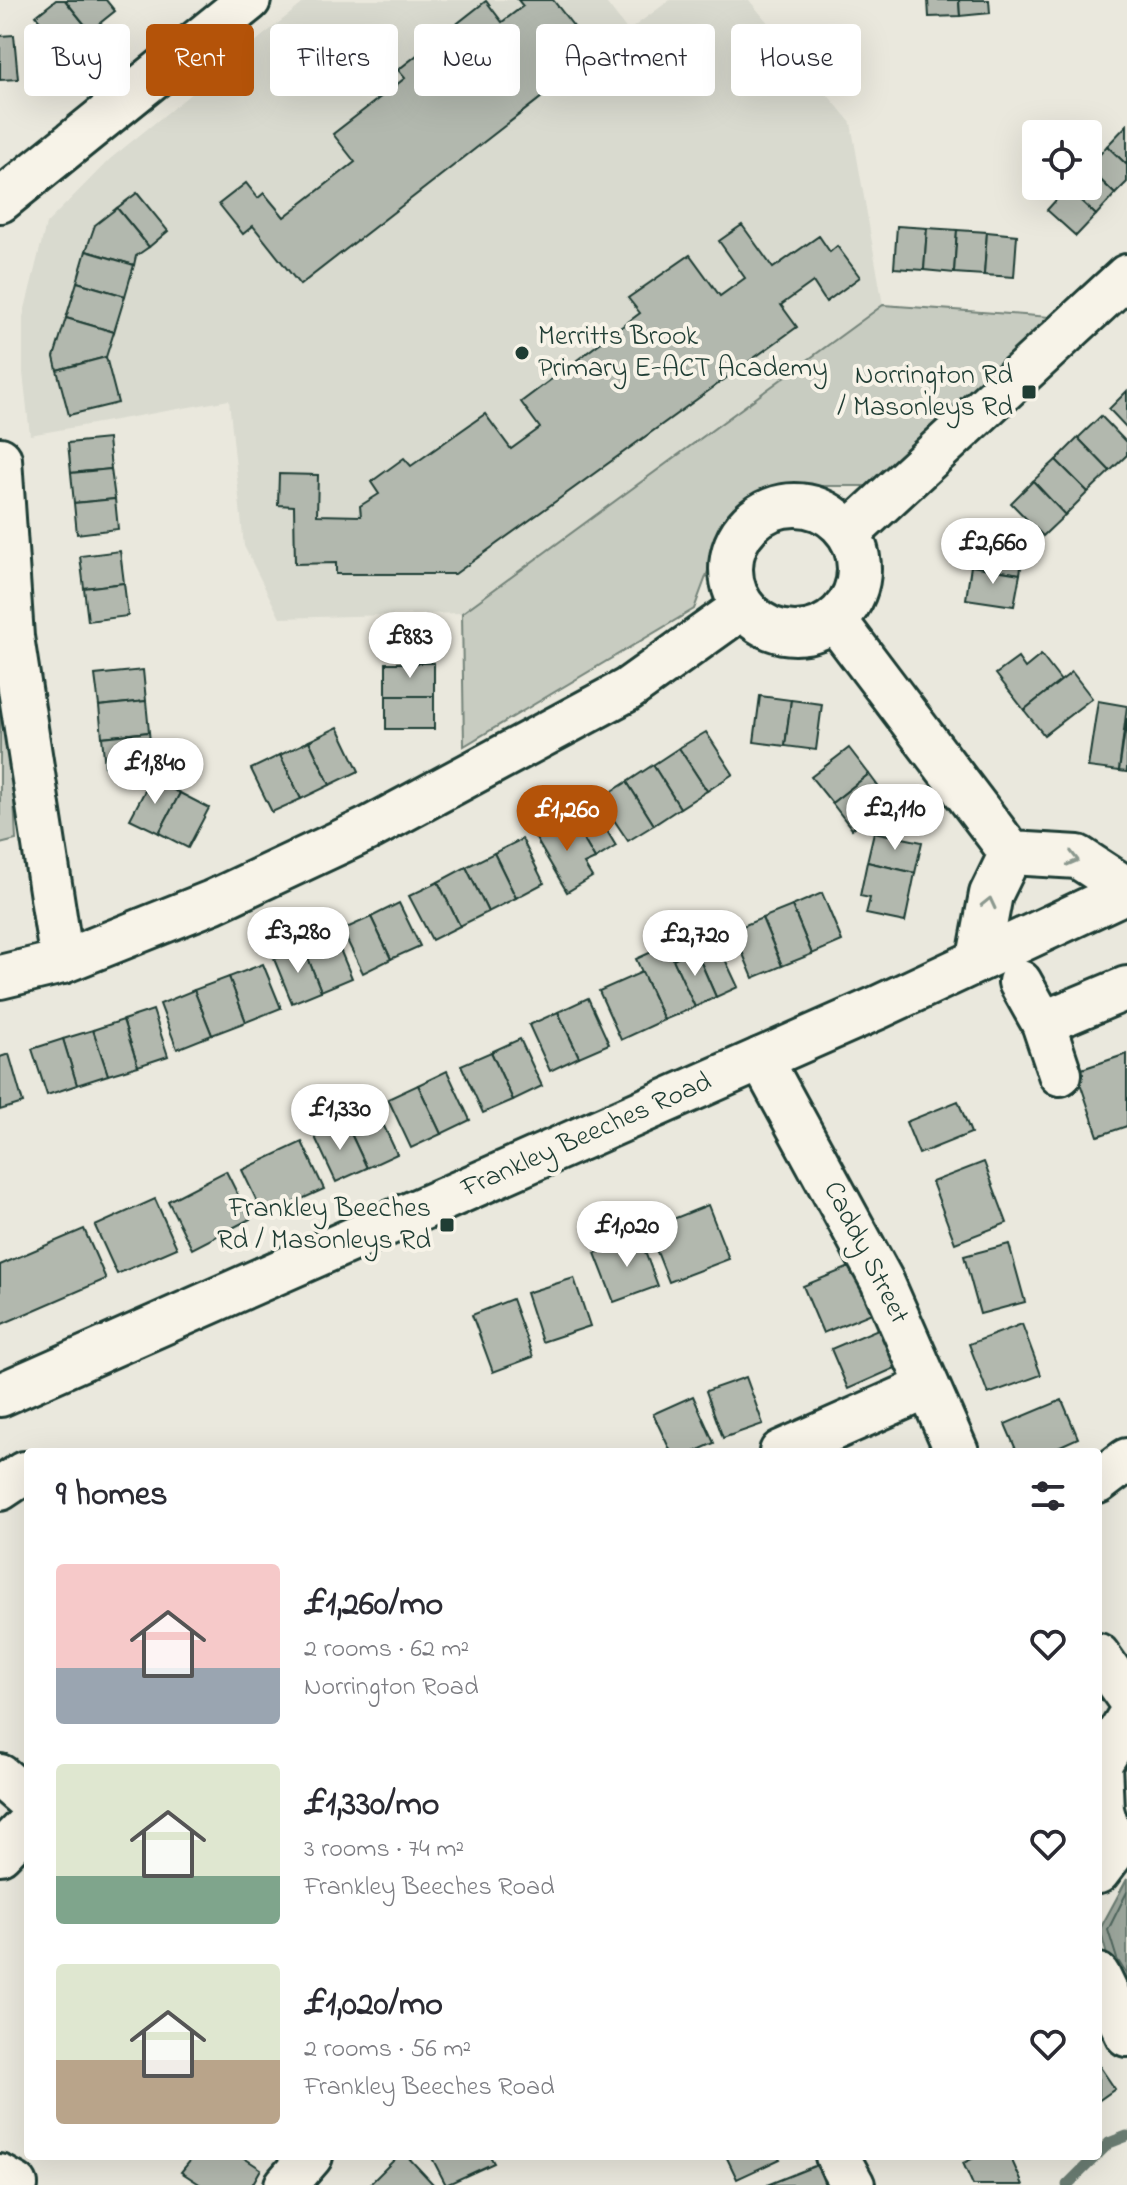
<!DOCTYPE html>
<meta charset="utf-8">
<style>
body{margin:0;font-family:"Indie Flower",sans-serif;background:#f2f2f3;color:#2b2b33;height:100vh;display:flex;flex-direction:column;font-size:30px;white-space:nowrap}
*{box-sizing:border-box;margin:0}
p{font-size:26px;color:#7c7c81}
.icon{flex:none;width:44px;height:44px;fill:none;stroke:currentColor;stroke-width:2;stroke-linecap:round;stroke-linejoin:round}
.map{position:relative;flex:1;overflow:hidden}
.sheet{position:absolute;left:24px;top:1448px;width:1078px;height:712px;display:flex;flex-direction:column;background:#fff;border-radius:8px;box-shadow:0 8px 32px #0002}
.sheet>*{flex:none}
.top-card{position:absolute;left:24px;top:24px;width:1080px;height:72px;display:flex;gap:16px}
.controls{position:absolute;left:1022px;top:120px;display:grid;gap:16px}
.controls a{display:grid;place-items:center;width:80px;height:80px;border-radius:8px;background:#fff;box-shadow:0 8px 32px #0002;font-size:40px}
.price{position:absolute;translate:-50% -68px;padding:0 18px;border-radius:28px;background:#fff;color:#222;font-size:26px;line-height:52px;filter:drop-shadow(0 2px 4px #0008)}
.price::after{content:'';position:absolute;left:50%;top:48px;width:24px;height:18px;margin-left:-12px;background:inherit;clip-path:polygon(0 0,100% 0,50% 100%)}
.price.current{background:#b45309;color:#fff}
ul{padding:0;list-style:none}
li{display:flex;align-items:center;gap:24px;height:200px;padding:0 32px}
li span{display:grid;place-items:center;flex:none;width:224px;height:160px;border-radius:8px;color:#555}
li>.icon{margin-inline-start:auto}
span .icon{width:96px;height:96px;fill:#fffc;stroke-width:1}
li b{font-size:34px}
h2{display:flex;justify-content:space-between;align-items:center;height:96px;padding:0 32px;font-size:34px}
.pill{padding:0 28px;border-radius:8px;background:#fff;box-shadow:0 8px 32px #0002;font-size:28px;line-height:72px}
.pill.current{background:#b45309;color:#fff}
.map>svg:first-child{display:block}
</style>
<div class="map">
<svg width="1127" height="2185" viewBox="0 0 1127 2185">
<rect width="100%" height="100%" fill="#eae8dd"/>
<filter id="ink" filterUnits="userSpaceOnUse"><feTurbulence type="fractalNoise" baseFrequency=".0125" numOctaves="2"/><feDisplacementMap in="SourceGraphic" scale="16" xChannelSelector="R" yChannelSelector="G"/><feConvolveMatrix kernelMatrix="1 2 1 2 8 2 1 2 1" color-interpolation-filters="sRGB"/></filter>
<g filter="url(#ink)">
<!-- built -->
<polygon fill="#d9dacf" points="307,0 604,0 628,31 670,0 749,0 851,123 883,305 462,613 280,618 244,546 229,400 30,435 23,373 23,317 46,224 110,159"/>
<!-- green -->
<g fill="#c8ccc1" stroke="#74847a" stroke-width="2">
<polygon points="883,305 1051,317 869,486 804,486 741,507 718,544 694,609 464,746 462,613"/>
<polygon points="0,710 13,776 16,840 0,844"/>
</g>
<!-- water -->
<polygon fill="#9ca69c" stroke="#6a7c72" stroke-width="2" points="1127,1879 1127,1990 1109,1963 1100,1929"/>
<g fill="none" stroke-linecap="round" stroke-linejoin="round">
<!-- shore -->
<polyline stroke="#51675e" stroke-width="2" points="1127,1892 1108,1930 1117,1959 1127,1975"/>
<!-- stream -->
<g stroke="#6a7c72" stroke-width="11">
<polyline points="1098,2154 1109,2143 1127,2136"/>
<polyline points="1067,2185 1096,2156"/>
</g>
</g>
<!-- building -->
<g fill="#b2b8ae" stroke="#1f3d34" stroke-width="2">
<polygon points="56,0 65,0 90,31 65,51 36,16"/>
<polygon points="65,0 106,0 115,11 90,31"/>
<polygon points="518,0 553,0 596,55 300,285 253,226 243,234 219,204 246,183 258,198 264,193 284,217 355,162 333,134 405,78 398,70 486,1 502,22 523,6"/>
<polygon points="928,0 959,0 960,16 929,17"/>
<polygon points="959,0 989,0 990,13 960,16"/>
<polygon points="14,35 18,79 0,80 0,36"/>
<polygon points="1127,125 1127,165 1107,146"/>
<polygon points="1107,146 1127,165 1127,182 1115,194 1088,168"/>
<polygon points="1088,168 1115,194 1096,215 1067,188 1088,186"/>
<polygon points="1067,188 1096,215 1076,236 1047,210"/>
<polygon points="137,193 168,231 149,247 117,208"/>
<polygon points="117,208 149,247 136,256 134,265 86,251 95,225"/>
<polygon points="742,225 773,268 819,236 830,252 837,246 860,277 826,302 813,282 781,305 797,327 455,574 336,574 336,563 295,564 294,506 278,505 279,474 318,475 317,515 361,516 360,506 379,494 371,482 404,458 411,466 485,414 511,449 540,428 521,402 640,313 628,298 690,255 720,296 745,278 719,241"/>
<polygon points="897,226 927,228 924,270 894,268"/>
<polygon points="927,228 957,230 954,273 924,270"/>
<polygon points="957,230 987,232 984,275 954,273"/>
<polygon points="987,232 1017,235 1014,277 984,275"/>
<polygon points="86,251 134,265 125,296 77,282"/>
<polygon points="77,282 125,296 114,332 66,318"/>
<polygon points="66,318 114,332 106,357 57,370 54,357"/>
<polygon points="106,357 118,403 69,415 57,370"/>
<polygon points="1127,391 1127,428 1109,409"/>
<polygon points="1101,416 1127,443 1127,455 1110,471 1078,438"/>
<polygon points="1078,438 1110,471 1088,492 1056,460"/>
<polygon points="108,439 111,469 71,473 68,443"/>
<polygon points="1056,460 1088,492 1065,515 1033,481"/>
<polygon points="111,469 115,499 74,503 71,473"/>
<polygon points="1033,481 1065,515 1043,536 1011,503"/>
<polygon points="115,499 118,529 77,534 74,503"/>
<polygon points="976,533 1025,540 1020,574 971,566"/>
<polygon points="120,551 124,583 84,588 80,556"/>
<polygon points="971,566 1020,574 1014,606 966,599"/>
<polygon points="124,583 128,616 88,621 84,588"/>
<polygon points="1041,655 1061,681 1024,710 996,674 1018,658 1025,668"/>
<rect x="386" y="663" width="48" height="33"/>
<polygon points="143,670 146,701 99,706 95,675"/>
<polygon points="1072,672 1092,698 1044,735 1024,710"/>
<rect x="386" y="696" width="48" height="33"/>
<polygon points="760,696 791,700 785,746 754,742"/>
<polygon points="791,700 822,704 816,750 785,746"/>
<polygon points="146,701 149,732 102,737 99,706"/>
<polygon points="1098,701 1127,706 1119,771 1088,767"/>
<polygon points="1127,718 1127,772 1119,771"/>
<polygon points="338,727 359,771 330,785 309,741"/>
<polygon points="149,732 152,762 105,767 102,737"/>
<polygon points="706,732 733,774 707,791 679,748"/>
<polygon points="309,741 330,785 301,799 280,755"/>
<polygon points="679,748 707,791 680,808 653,765"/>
<polygon points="849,748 869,774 832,803 811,777"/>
<polygon points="280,755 301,799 272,812 251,769"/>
<polygon points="653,765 680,808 654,825 627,782"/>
<polygon points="869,774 889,801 852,829 832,803"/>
<polygon points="151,779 180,793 159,833 130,819"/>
<polygon points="627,782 654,825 628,841 600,799"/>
<polygon points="180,793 209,808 188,848 159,833"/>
<polygon points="591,804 616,846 595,859 570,816"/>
<polygon points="570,816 595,859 584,864 592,877 567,892 535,837"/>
<polygon points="874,832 922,842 915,873 867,862"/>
<polygon points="522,839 544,883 516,898 494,853"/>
<polygon points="494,853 516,898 488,912 466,867"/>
<polygon points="867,862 915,873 905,922 866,914 870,898 860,896"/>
<polygon points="466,867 488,912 460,926 438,882"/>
<polygon points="438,882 460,926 432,940 409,896"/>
<polygon points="822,893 842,941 812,954 792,906"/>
<polygon points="399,903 420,946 391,959 371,917"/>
<polygon points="792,906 812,954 782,966 762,918"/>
<polygon points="371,917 391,959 363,973 342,930"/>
<polygon points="762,918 782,966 753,978 733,930"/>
<polygon points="334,935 352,978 321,991 304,948"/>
<polygon points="716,940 738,987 716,997 695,949"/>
<polygon points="667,945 695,1007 664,1020 636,959"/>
<polygon points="304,948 321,991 292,1003 274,959"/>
<polygon points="695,949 716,997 695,1007 673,959"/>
<polygon points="263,964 281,1008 246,1022 229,977"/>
<polygon points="642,972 664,1020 621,1040 599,991"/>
<polygon points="229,977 246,1022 212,1035 194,990"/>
<polygon points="194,990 212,1035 177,1049 160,1004"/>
<polygon points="588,998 609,1044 579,1057 558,1012"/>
<polygon points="153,1010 168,1056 138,1066 123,1020"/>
<polygon points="558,1012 579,1057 550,1071 529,1025"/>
<polygon points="123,1020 138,1066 108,1075 93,1030"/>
<polygon points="93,1030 108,1075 77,1085 63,1039"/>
<polygon points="63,1039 77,1085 47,1095 32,1049"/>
<polygon points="520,1039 542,1086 513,1100 491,1052"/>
<polygon points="491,1052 513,1100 483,1113 461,1065"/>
<polygon points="9,1054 23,1103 0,1110 0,1057"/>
<polygon points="1127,1054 1127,1126 1098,1136 1076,1071"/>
<polygon points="447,1071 470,1120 441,1134 418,1085"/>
<polygon points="418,1085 441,1134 411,1148 388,1099"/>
<polygon points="958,1101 971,1133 919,1154 906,1122"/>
<polygon points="375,1107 397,1154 367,1168 345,1121"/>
<polygon points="345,1121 367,1168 336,1182 314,1135"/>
<polygon points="302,1142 324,1189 264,1216 242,1170"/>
<polygon points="984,1162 1007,1223 955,1243 932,1182"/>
<polygon points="226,1171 250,1219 192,1249 168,1201"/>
<polygon points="155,1199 177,1248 117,1274 95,1226"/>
<polygon points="708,1205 729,1259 669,1282 648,1229"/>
<polygon points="84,1229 106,1279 0,1325 0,1265"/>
<polygon points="639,1236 658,1286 614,1302 595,1253"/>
<polygon points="1009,1244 1025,1302 980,1314 964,1256"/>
<polygon points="852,1266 872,1313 823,1333 803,1286"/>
<polygon points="574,1278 590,1326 542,1342 526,1293"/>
<polygon points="512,1299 533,1357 493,1372 472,1315"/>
<polygon points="1022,1324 1041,1375 988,1394 969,1344"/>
<polygon points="885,1326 902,1365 848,1389 831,1349"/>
<polygon points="746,1377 763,1424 723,1438 706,1391"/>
<polygon points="693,1396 714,1443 694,1452 671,1452 653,1414"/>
<polygon points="1062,1400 1078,1438 1047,1452 1017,1452 1005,1424"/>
<polygon points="1098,2064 1115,2089 1098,2101"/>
<polygon points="194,2156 241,2156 261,2169 252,2185 201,2185 181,2172"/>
<polygon points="398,2156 407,2156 434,2185 369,2185"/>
<polygon points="431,2156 490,2156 494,2163 446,2185"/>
<polygon points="726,2156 778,2156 780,2159 737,2179"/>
<polygon points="978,2156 1010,2156 1023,2185 973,2185 963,2163"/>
<polygon points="817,2165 825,2185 767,2185"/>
</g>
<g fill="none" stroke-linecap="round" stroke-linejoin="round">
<defs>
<g id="minor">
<polyline points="0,201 249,0"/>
<polyline points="0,459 12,637 62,962"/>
<circle cx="795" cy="569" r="64"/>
<polyline points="850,532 1127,276"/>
<polyline points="835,620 1011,853 1078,857 1127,889"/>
<polyline points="979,958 991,894 1011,853"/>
<polyline points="0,977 62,962 212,902 370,828 627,690 743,607"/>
<polyline points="1020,982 1043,1023 1060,1074"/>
<polyline points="1043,1023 1127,988"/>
<polyline points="761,1059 882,1281 957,1452"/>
<polyline points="0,1395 879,1007 1127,891"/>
<polyline points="781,1452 928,1387"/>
<polyline points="1098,1482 1127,1460"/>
<polyline points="0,1489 24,1473"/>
<polyline points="1098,1655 1127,1696"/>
<polyline points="0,1776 28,1800"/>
<polyline points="0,1853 28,1824"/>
<polyline points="1098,1872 1114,1851 1102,1810 1100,1764 1127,1720"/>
<polyline points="1098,1975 1127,2035"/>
<polyline points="837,2156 853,2185"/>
<polyline points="0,2176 16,2185"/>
<polyline points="286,2185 311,2156"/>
</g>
</defs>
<!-- minor casing -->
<use href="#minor" stroke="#1f3d34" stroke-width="48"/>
<!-- minor -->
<use href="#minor" stroke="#f7f3e8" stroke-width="42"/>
</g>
<!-- one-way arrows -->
<defs><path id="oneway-chevron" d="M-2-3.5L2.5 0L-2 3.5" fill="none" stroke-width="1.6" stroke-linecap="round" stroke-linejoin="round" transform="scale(2)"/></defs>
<g stroke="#8b988e">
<use href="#oneway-chevron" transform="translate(1073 859) rotate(14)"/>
<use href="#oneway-chevron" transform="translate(989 903) rotate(-77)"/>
</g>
</g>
<!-- markers -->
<g fill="#1f3d34" stroke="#f7f3e8" stroke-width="3">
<circle cx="522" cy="353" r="8"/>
<rect x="1021" y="384" width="16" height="16" rx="4"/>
<rect x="439" y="1217" width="16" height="16" rx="4"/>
</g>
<g text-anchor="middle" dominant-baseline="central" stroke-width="8" stroke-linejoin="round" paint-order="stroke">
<!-- poi labels -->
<g font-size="28" fill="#1f3d34" stroke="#f7f3e8" text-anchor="end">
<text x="538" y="337" text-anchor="start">Merritts Brook<tspan x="538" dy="32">Primary E-ACT Academy</tspan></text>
<text x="1013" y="376">Norrington Rd<tspan x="1013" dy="32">/ Masonleys Rd</tspan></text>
<text x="431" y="1209">Frankley Beeches<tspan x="431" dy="32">Rd / Masonleys Rd</tspan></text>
</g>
<!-- street labels -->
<g font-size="28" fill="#1f3d34" stroke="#f7f3e8">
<text transform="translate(587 1136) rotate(-24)">Frankley Beeches Road</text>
<text transform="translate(865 1253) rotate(63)">Caddy Street</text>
</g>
</g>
</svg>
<div class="controls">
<a><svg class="icon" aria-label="locate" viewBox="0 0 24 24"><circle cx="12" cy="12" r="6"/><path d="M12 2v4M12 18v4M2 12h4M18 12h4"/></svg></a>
</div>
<b class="price" style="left:993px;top:586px">£2,660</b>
<b class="price" style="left:410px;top:680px">£883</b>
<b class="price" style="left:155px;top:806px">£1,840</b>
<b class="price" style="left:895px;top:852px">£2,110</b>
<b class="price current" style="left:567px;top:853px">£1,260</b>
<b class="price" style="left:298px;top:975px">£3,280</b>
<b class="price" style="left:695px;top:978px">£2,720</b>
<b class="price" style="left:340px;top:1152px">£1,330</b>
<b class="price" style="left:627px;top:1269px">£1,020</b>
<div class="top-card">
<a class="pill">Buy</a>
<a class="pill current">Rent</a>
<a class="pill">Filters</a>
<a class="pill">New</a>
<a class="pill">Apartment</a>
<a class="pill">House</a>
</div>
<section class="sheet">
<h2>9 homes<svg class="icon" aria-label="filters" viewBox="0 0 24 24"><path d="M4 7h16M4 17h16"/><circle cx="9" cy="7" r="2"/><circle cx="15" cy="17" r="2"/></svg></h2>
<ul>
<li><span style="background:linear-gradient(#f6c9c9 65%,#9aa5b1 0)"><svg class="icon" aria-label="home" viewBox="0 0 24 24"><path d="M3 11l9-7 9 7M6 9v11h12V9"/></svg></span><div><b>£1,260/mo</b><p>2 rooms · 62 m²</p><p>Norrington Road</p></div><svg class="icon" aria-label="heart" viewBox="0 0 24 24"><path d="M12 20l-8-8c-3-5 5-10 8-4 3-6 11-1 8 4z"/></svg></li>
<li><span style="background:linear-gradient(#dfe7d0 70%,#7fa58c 0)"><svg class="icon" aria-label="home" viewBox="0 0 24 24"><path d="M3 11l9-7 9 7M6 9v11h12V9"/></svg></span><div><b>£1,330/mo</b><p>3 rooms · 74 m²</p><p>Frankley Beeches Road</p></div><svg class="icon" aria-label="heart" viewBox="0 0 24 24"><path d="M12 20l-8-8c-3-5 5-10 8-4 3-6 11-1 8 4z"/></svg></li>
<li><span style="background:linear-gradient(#dfe7d0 60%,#b9a48a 0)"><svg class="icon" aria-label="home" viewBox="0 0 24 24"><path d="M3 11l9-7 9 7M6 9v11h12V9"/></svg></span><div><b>£1,020/mo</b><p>2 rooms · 56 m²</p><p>Frankley Beeches Road</p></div><svg class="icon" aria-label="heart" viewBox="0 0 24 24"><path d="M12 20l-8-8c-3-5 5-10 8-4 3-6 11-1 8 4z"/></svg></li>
</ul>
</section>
</div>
